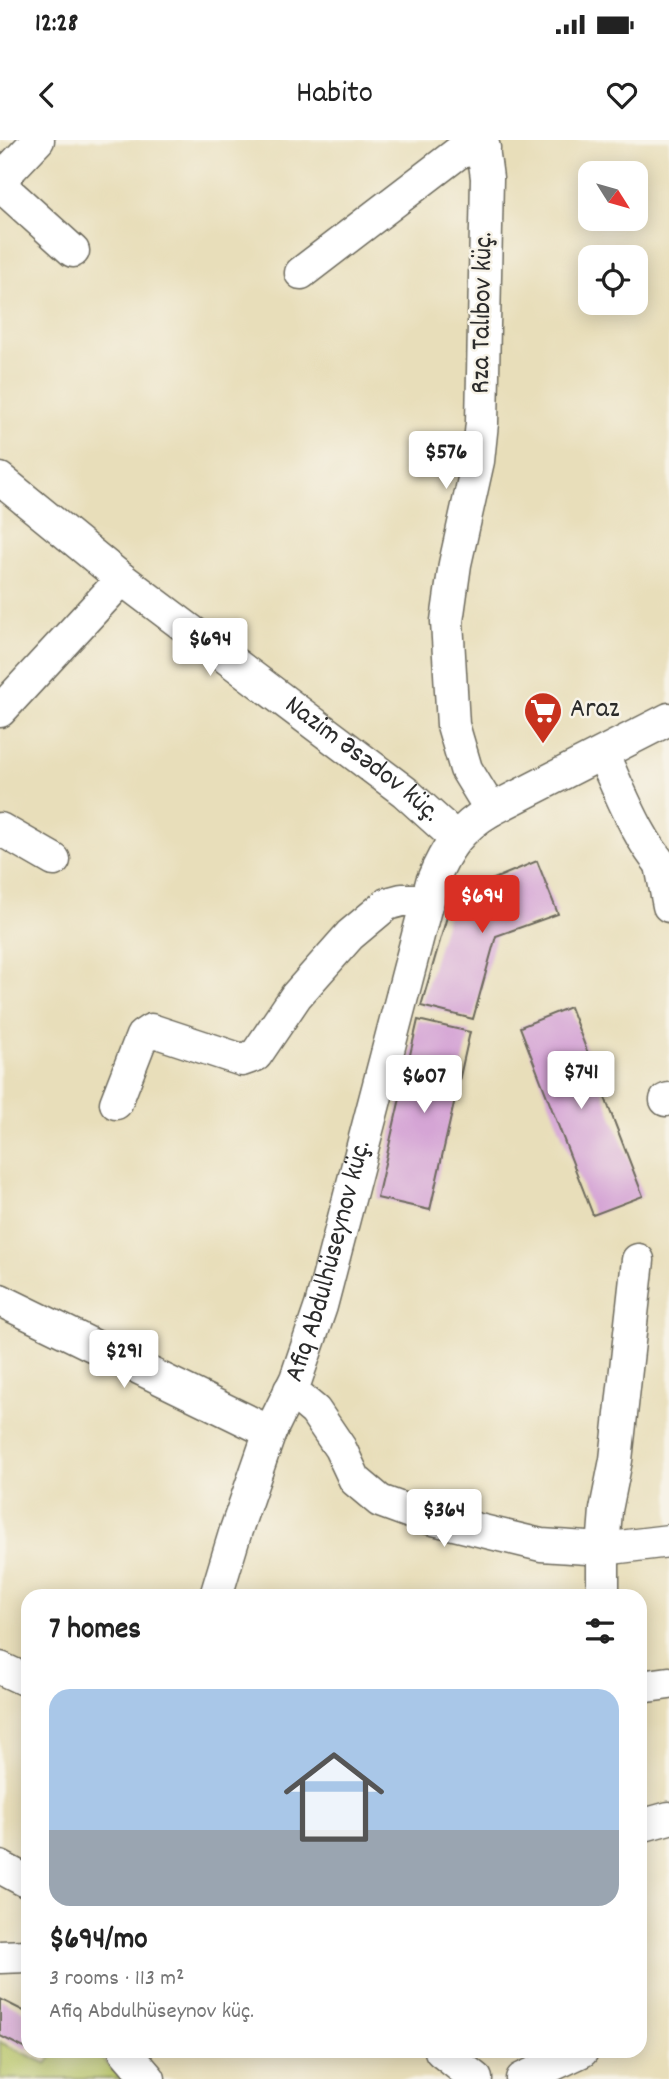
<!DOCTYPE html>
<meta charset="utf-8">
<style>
body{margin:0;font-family:Dekko,sans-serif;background:#f2f2f2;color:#222;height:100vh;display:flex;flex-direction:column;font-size:26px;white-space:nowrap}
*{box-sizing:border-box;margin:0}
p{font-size:23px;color:#767676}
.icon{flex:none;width:38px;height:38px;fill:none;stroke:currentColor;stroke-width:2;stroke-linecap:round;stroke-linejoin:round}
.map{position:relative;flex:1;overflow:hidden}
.sheet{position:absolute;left:21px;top:1449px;width:626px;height:469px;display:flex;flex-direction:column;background:#fff;border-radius:21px;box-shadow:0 4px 18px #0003}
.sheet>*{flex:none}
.needle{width:46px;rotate:127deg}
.fabs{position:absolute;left:578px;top:21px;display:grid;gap:14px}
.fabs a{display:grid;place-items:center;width:70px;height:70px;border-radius:14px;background:#fff;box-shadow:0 4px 18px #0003;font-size:35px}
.price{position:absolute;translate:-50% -60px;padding:0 16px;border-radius:7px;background:#fff;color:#222;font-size:23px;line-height:46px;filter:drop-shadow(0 2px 4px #0008)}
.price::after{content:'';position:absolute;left:50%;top:42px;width:21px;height:16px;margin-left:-10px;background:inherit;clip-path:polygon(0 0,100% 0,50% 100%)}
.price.selected{background:#d93025;color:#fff}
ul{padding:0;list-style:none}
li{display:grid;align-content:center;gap:14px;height:371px;padding:0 28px}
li+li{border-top:2px solid #e0e0e0}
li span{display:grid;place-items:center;height:217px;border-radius:21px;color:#555}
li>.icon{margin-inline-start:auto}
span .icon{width:126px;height:126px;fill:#fffc;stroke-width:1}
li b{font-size:30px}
h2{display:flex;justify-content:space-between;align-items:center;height:84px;padding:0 28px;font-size:30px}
.status{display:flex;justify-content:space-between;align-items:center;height:49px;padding:0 35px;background:#fff;direction:ltr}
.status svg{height:19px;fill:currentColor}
header{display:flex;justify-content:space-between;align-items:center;height:91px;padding:0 28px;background:#fff;font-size:32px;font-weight:600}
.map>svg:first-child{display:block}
</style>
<div class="status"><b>12:28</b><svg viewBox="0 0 49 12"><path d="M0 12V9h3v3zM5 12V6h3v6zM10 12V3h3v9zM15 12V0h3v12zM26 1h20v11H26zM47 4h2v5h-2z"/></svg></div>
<header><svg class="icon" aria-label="back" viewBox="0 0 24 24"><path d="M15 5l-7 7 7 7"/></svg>Habito<svg class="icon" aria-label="heart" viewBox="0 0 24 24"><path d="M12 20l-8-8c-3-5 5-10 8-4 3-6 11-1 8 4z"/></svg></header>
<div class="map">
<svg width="669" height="1939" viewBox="0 0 669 1939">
<rect width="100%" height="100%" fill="#f7f3e8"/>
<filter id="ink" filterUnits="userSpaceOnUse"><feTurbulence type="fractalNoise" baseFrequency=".0143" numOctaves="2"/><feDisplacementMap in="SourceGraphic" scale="14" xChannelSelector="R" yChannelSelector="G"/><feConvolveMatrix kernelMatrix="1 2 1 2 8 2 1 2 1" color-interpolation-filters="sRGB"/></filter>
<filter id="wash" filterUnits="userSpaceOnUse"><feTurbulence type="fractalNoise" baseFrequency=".00686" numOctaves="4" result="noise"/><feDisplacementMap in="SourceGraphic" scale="28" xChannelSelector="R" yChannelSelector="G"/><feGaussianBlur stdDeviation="1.57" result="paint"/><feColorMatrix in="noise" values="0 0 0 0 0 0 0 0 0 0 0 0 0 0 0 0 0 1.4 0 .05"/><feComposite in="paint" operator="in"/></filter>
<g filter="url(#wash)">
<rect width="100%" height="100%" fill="#e8deba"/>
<!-- green -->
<polygon fill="#b5c365" stroke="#707748" stroke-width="2" points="0,1902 47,1924 56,1911 95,1911 122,1939 0,1939"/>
<g id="blocks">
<!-- building -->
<g fill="#d5a5d5">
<polygon points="537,721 558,774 496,796 473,879 421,866 453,756"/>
<polygon points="570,867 643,1056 593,1075 520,887"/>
<polygon points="418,880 470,892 430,1070 377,1058"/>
<polygon points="0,1859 28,1873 28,1910 0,1896"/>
</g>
</g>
</g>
<g filter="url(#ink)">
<use href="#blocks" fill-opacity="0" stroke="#6d6a5d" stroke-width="2"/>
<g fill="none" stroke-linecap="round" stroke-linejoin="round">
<defs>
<g id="minor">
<polyline points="482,0 487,38 482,283 478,321 455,424 447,481 453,585 466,629 491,670"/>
<polyline points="0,40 38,0"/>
<polyline points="0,45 73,111"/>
<polyline points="301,133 459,12 484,8"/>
<path id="s1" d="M0 339 122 439 405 652 456 698"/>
<polyline points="0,571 122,439"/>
<path d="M603 615C619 649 641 708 669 732"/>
<polyline points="0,689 54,720"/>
<polyline points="661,725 669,766"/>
<polyline points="666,960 669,959"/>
<polyline points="116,963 142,896 151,890 242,920 256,915 296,856 350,795 387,764 402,760 428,760"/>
<polyline points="0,1160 270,1292"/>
<polyline points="290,1250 315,1271 340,1308 355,1340 380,1361 421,1376 541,1405 603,1409 669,1401"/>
<path id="s2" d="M216 1456 236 1390 270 1292 296 1239 321 1166 432 742C446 708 459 689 491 670L669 579"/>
<polyline points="603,1456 603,1409 606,1370 616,1320 638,1120"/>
<polyline points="0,1528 28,1541"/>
<polyline points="640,1547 669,1543"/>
<polyline points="640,1686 669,1678"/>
<polyline points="0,1727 28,1742"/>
<polyline points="0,1817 28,1816"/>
<polyline points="125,1911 149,1939"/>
<polyline points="441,1911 476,1939"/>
<polyline points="522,1939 582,1911"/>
</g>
</defs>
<!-- minor casing -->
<use href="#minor" stroke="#6d6a5d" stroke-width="35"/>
<!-- minor -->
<use href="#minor" stroke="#fff" stroke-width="32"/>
</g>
</g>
<!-- icons -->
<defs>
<symbol id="supermarket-pin" viewBox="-11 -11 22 30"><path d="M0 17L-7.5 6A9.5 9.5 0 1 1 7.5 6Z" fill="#c8321e" stroke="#f7f3e8"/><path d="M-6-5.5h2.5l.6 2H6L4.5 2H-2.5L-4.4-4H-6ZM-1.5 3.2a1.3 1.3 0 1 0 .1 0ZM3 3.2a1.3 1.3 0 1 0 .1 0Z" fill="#fff"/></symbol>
</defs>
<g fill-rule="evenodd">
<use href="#supermarket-pin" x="521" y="549" width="44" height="60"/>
</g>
<g text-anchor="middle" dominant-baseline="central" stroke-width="5" stroke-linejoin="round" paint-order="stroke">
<!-- street labels -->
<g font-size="28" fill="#2b2b2b" stroke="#f7f3e8">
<text transform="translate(484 173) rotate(-89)">Rza Talıbov küç.</text>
<text stroke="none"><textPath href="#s1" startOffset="458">Nazim Əsədov küç.</textPath></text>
<text stroke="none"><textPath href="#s2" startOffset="354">Afiq Abdulhüseynov küç.</textPath></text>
</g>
<!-- poi labels -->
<g font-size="28" fill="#2b2b2b" stroke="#f7f3e8" text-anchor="start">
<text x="570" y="571">Araz</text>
</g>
</g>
</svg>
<div class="fabs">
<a><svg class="needle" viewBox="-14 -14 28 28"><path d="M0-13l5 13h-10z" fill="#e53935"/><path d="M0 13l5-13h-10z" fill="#767676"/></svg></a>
<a><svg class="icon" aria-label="locate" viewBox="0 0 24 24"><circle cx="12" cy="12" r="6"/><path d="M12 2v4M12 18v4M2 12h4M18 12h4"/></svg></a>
</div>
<b class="price" style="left:446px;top:351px">$576</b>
<b class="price" style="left:210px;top:538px">$694</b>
<b class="price selected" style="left:482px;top:795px">$694</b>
<b class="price" style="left:581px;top:971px">$741</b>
<b class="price" style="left:424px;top:975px">$607</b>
<b class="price" style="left:124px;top:1250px">$291</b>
<b class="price" style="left:444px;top:1409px">$364</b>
<section class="sheet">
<h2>7 homes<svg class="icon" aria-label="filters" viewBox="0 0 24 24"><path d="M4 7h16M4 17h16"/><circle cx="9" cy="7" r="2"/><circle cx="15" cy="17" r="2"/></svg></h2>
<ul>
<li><span style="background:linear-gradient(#a9c7e8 65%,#9aa5b1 0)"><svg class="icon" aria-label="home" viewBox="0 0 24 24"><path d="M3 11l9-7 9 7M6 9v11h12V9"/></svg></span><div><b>$694/mo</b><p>3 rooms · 113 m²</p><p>Afiq Abdulhüseynov küç.</p></div></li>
</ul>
</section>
</div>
